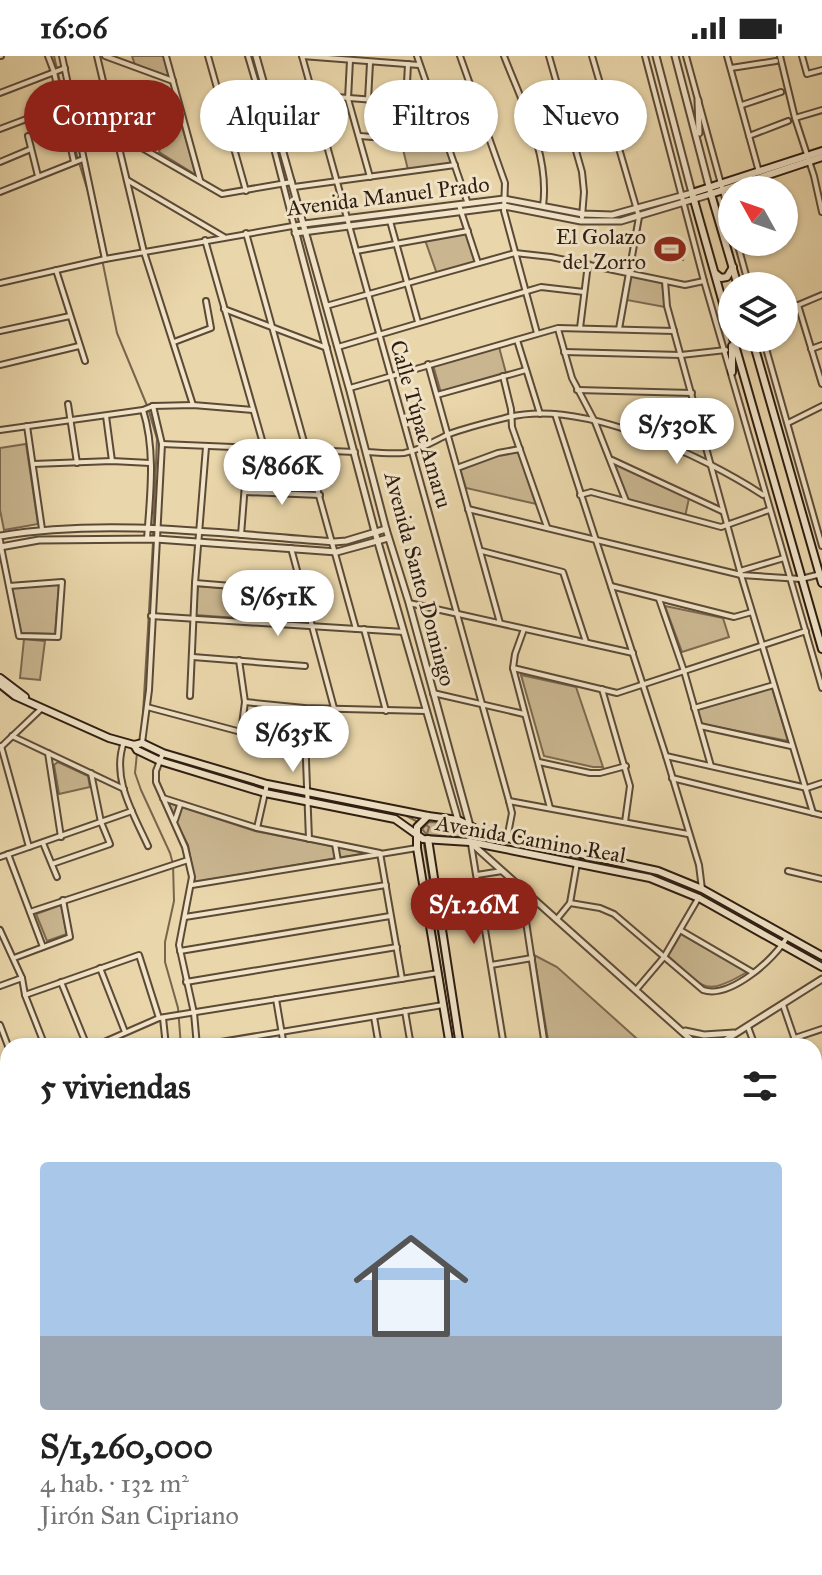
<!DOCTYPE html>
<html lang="es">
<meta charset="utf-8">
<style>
body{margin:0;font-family:"IM FELL Great Primer",serif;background:#f6f6f6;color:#222;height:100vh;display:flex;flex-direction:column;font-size:30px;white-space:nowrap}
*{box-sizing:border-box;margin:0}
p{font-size:26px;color:#767676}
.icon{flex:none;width:44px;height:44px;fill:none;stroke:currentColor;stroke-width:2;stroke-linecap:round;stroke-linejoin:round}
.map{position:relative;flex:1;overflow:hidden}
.side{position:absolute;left:0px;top:982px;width:822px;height:538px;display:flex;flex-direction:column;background:#fff;border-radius:24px 24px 0 0;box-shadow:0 2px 6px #0004}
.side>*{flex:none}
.banner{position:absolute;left:24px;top:24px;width:774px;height:72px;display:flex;gap:16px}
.needle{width:52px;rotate:310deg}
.tools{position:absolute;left:718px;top:120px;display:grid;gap:16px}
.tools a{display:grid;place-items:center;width:80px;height:80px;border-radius:50%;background:#fff;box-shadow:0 2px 6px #0004;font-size:40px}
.price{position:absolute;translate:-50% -68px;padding:0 18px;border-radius:28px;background:#fff;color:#222;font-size:26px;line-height:52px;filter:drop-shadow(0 2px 4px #0008)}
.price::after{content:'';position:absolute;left:50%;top:48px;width:24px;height:18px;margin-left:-12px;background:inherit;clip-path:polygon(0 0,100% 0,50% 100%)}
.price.current{background:#8f2418;color:#fff}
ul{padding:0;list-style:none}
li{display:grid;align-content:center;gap:16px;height:424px;padding:0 40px}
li+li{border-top:2px solid #e0e0e0}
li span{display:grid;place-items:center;height:248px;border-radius:8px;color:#555}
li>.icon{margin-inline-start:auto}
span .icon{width:144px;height:144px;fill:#fffc;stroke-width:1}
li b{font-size:34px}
h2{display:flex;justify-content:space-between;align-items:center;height:96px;padding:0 40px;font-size:34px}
.chip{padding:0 28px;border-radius:36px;background:#fff;box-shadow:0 2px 6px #0004;font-size:28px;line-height:72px}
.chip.current{background:#8f2418;color:#fff}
.status{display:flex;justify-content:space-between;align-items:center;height:56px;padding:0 40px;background:#fff;direction:ltr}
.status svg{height:22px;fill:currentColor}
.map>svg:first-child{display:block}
</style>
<div class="status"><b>16:06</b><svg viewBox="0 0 49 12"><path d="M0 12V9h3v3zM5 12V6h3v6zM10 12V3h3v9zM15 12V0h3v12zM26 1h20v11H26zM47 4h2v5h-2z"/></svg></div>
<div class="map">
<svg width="822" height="1519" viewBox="0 0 822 1519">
<rect width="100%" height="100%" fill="#e9d6aa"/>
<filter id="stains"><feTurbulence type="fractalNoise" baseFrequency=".0025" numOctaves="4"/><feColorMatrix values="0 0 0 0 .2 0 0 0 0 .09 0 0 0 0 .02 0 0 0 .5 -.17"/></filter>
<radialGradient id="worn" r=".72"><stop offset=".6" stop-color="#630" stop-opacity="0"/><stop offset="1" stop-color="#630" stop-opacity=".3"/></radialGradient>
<!-- green -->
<g fill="#c9b690" stroke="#7b6950" stroke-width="2">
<polygon points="132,0 164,0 169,21 135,9"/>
<polygon points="555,37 562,61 535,69 527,45"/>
<polygon points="169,65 182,70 196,119 159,96"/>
<polygon points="401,85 444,88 452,108 408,114"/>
<polygon points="466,177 476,206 437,218 425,184"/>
<polygon points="658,183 686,188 683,204 655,199"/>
<polygon points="630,219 662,227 665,251 627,244"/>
<polygon points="499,291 506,317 441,337 433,309"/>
<polygon points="26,388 38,468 4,474 0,454 0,392"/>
<polygon points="518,395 536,448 466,432 460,414 499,399"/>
<polygon points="613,406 689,442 685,461 628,444"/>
<polygon points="59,528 55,578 21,577 12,532"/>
<polygon points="198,530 301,538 307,567 195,559"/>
<polygon points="665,550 723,562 729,581 682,596"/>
<polygon points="24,583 45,585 40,624 20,622"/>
<polygon points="521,619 576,631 603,711 593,711 544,700"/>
<polygon points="772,632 788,685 702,668 697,654"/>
<polygon points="58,706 88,720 90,731 59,738 54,709"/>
<polygon points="166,746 255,775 367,797 195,826 188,789"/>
<polygon points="429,766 462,768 466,775 460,781 427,779 422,773"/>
<polygon points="61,849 67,878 47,885 36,858"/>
<path d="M681 878 747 916C702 943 704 930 668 900Z"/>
<polygon points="534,899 557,911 645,990 549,990"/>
<polygon points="413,1512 478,1512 487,1516 487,1519 410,1519"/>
</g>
<!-- water -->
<polygon fill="#a99776" stroke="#77664e" stroke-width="2" points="0,1378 8,1453 8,1512 15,1512 16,1519 0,1519"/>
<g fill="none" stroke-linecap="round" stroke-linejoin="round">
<!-- stream -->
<g stroke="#77664e" stroke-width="2">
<polyline points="54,0 77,100 89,139 117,277 148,352 157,383 153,479"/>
<polyline points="142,675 153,486"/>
<polyline points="137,697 135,717 141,734 170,797 173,808 174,845 165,886 165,906 178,952 181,990"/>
<polyline points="281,734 330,743"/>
<polyline points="403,758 418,766"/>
<polyline points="424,768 429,771 424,789 455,980"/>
<polyline points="243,1512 245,1519"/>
<polyline points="541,1512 542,1519"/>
</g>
<defs>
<g id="minor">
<polyline points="0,0 1,0"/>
<polyline points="48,0 54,16 74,106"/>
<polyline points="62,0 105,203"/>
<polyline points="97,0 144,196 193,349"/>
<polyline points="105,0 173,25"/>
<polyline points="166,0 200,124"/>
<polyline points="208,0 246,135"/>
<polyline points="248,0 270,74"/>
<polyline points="302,0 509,745 512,757 507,783"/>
<polyline points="302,0 419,9"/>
<polyline points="417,0 468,148"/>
<polyline points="460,0 505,127 504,155 537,277"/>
<path d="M504 0C522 47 550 99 543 150"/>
<polyline points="549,0 582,116 584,136 582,161"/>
<polyline points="592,0 639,161 619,273"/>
<polyline points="645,0 704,225 822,632"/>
<polyline points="686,0 732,168"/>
<polyline points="727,0 759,116"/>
<polyline points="780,0 795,62 814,120 822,156"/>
<polyline points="802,0 807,18 822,14"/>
<polyline points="350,4 348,43 370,121"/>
<polyline points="731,12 776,5"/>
<polyline points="258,35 479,52"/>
<polyline points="0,37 65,12"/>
<polyline points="106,38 183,66"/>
<polyline points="368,44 370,7"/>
<polyline points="406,46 408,8"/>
<polyline points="742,49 781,36"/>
<polyline points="795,62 822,54"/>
<polyline points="0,73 61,50"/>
<polyline points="269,73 294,170"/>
<polyline points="116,77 222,138 292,126"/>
<polyline points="28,80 38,120"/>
<polyline points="360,80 447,87"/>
<polyline points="749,80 788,65"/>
<polyline points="81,91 117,82"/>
<polyline points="0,106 31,93"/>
<polyline points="127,124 224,181"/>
<polyline points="294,131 455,109"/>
<polyline points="0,136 83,103"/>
<polyline points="459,149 478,207"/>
<polyline points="390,165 418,266"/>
<polyline points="246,177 356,573"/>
<polyline points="205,184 264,391"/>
<polyline points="737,186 749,230"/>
<polyline points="356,195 468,175"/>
<polyline points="56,214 85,305"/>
<polyline points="665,225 667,250 741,519 813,757"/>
<polyline points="0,227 105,203 304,168"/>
<polyline points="798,249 822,328"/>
<polyline points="326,250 515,197 551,201 685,229 704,225"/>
<polyline points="224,253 327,292"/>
<polyline points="784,255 822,239"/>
<polyline points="580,272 588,208"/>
<polyline points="558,273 572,322 595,366 626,445"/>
<polyline points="0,275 70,260"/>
<polyline points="763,282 822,490"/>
<polyline points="517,284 540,358"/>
<polyline points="174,286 211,272 206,245"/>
<polyline points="338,291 541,231 584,236"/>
<polyline points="811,293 822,289"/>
<polyline points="564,296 681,299 726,294"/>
<polyline points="428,308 500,567"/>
<polyline points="0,309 79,290"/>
<polyline points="503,320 511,353 512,371 547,471"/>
<polyline points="350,332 558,272 674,275"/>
<polyline points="577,334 692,337"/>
<polyline points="437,339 526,314"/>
<polyline points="68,348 77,407"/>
<polyline points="153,350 193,349 253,354"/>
<polyline points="555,358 666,700 699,809 702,833"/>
<polyline points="106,360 112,405"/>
<polyline points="788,367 822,350"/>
<polyline points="27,370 42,473"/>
<polyline points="0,374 143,354"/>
<polyline points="162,388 355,396"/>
<path d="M367 396C379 397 392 398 404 397 421 394 434 385 449 378 468 371 489 366 509 361 582 343 702 399 763 439"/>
<polyline points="612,404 722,455"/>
<polyline points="33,408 112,405 150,407"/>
<polyline points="457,412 498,397 520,393"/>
<polyline points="245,436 320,439"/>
<polyline points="580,439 591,436 721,471 769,454"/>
<polyline points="468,453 741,519 801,523 821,518"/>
<polyline points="241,479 248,390"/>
<path d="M147 483C150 441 156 395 143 354L153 350"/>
<polyline points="0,484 1,491 19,580 58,581 62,526 9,530"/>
<polyline points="291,492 334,652"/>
<polyline points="482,495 563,516 586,586"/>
<polyline points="740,515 784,502"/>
<polyline points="195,527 303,536"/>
<polyline points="611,530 734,561 752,556"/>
<polyline points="659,543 684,615 711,710"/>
<polyline points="409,547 633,597"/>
<polyline points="151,560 404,576"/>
<polyline points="364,573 386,655"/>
<polyline points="524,573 515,598 513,612 550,752"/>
<polyline points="193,601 305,610"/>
<polyline points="239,604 245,646 241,676"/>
<polyline points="513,612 617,637 806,575"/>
<polyline points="602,633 630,730 625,766"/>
<polyline points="433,637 524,658"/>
<polyline points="190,640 195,527 206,391"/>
<polyline points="245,646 304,652 426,655"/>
<polyline points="147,651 241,676 306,698"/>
<polyline points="304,652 309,783"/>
<polyline points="694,652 774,629"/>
<polyline points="700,670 791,690"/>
<polyline points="12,680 124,733"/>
<path d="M124 686C111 722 133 757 148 790"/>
<polyline points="142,687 149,634 162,388 153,350"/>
<polyline points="1,690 29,791"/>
<polyline points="2,690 42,652"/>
<polyline points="48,697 61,781"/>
<polyline points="163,697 156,715 156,726 185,791 192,821 179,889 194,957 197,990"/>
<polyline points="666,700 807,732 822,727"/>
<polyline points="539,706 590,717 600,717 626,710"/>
<polyline points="672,722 822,759"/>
<polyline points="163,742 257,772 380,797 402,923"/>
<polyline points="509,745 688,778"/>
<polyline points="175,764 180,749"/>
<polyline points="257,772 267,728"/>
<polyline points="43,787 57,821"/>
<polyline points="335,788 338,805"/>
<polyline points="471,788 504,990"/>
<polyline points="8,798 43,891"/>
<polyline points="0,801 132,755"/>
<polyline points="52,808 110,788 101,766 91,717"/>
<polyline points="788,815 822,823"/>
<polyline points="477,819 502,815"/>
<polyline points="192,829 417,792"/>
<polyline points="521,833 545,990"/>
<path d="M570 847 600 852 614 858 703 934C730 943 775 903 787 881"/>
<polyline points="30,856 188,804"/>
<polyline points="185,861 386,829"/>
<polyline points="557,863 570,847 577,807"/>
<polyline points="0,874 22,922 25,939 45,990"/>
<polyline points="680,874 752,916"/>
<polyline points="180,895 390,860"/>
<polyline points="14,902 70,881 63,844"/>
<polyline points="491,909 532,902"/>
<polyline points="100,912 125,976"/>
<polyline points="61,926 87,990"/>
<polyline points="186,926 397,891"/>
<polyline points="0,930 22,922"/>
<polyline points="636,934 664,901 699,841"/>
<polyline points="25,939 139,899 159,962"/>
<polyline points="276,943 284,990"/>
<polyline points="783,949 797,990"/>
<polyline points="405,955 411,990"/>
<polyline points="374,961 379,990"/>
<polyline points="163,962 166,990"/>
<polyline points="0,969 8,990"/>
<polyline points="748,971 755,990"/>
<polyline points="795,982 822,973"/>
<polyline points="95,990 159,962 438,917"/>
<polyline points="197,990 443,949"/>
<polyline points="0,1034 8,1030"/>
<polyline points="814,1035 822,1057"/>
<polyline points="0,1107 8,1106"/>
<polyline points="814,1123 822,1124"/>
<polyline points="0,1139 8,1138"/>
<polyline points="814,1158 822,1160"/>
<polyline points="0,1171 8,1170"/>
<polyline points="814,1193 822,1196"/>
<polyline points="0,1201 8,1200"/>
<polyline points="0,1233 8,1231"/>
<polyline points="814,1237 822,1240"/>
<polyline points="814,1315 822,1313"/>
<polyline points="814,1358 822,1357"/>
<polyline points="814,1405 822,1404"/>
<polyline points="814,1443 822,1469"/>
<polyline points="50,1512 51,1519"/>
<polyline points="79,1512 80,1519"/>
<polyline points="121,1512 123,1519"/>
<polyline points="238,1512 239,1519"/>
<polyline points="490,1512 507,1519"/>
<polyline points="535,1512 536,1519"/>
<polyline points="589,1512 591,1519"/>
<polyline points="631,1512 632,1519"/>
<polyline points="734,1512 737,1519"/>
<polyline points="139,1519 162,1512"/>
<polyline points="408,1519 410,1512"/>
</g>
<g id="tertiary">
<polyline points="256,0 350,335 386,473 409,547 470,770"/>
<polyline points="698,44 699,77"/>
<polyline points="304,168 504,143 583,158 612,159 692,137 656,0"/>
<polyline points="294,170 375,476 458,764"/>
<polyline points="295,177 504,150 581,165 621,165 711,138 675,0"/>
<path d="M0 480C109 462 224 478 334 486L346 485 386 473"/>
<polyline points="0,491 39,484 156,483 337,496 388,482"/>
<polyline points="470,786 698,990"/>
<polyline points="685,975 704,979 734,977"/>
<polyline points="716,990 822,923"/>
</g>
<g id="secondary">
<polyline points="716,218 721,222 727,221 733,211"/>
<polyline points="738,230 711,138 822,101"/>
<polyline points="732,279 692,137 822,95"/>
<polyline points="733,282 822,593"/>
<polyline points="752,282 822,527"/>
<polyline points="732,290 732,316"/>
<polyline points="0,622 25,641"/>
<polyline points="0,628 15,640 109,682 134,689 142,687 163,697 267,728 428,760 458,764 484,777 658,815 702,833 822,900"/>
<polyline points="134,689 137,694 160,705 265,737 395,763 423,783 470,786 650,822 699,842 822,911"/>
<polyline points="428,760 417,771 417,792 450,990"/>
<polyline points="428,783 460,990"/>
<polyline points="547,1512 548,1519"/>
<polyline points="784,1512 787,1519"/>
<polyline points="796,1512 799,1519"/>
</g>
</defs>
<!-- minor casing -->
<use href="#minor" stroke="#5c4a37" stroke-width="8"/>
<!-- tertiary casing -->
<use href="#tertiary" stroke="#5c4a37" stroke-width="9"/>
<!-- secondary casing -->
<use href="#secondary" stroke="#2d1c11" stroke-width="10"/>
<!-- minor -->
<use href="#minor" stroke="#f1e4c8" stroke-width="4"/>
<!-- tertiary -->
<use href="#tertiary" stroke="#f1e4c8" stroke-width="5"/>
<!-- secondary -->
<use href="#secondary" stroke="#f1e4c8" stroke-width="6"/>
</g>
<!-- icons -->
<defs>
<symbol id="stadium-bare" viewBox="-9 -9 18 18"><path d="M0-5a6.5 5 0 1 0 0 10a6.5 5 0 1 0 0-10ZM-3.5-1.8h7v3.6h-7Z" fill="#8f2418" stroke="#f1e4c8" stroke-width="2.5" paint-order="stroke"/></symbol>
</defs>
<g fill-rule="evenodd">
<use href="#stadium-bare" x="648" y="171" width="44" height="44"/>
</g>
<g text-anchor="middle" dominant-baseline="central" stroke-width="6" stroke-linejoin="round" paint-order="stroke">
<!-- street labels -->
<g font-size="22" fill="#2d1c11" stroke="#f1e4c8">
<text transform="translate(388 140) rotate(-7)">Avenida Manuel Prado</text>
<text transform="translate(421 368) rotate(74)">Calle Túpac Amaru</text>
<text transform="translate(420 523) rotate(75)">Avenida Santo Domingo</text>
<text transform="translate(531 783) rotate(10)">Avenida Camino Real</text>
</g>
<!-- poi labels -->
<g font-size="22" fill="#2d1c11" stroke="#f1e4c8" text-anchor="end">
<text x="646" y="180">El Golazo<tspan x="646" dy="25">del Zorro</tspan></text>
</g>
</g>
<rect width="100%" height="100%" filter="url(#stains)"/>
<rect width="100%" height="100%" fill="url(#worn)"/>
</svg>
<div class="tools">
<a><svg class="needle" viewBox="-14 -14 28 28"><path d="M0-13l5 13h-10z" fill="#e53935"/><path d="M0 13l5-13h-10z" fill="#767676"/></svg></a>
<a><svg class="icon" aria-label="layers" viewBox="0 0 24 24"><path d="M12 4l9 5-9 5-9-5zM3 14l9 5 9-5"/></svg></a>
</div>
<b class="price" style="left:677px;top:410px">S/530K</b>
<b class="price" style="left:282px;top:451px">S/866K</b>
<b class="price" style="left:278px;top:582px">S/651K</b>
<b class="price" style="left:293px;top:718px">S/635K</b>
<b class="price current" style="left:474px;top:890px">S/1.26M</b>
<div class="banner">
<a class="chip current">Comprar</a>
<a class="chip">Alquilar</a>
<a class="chip">Filtros</a>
<a class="chip">Nuevo</a>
</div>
<section class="side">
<h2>5 viviendas<svg class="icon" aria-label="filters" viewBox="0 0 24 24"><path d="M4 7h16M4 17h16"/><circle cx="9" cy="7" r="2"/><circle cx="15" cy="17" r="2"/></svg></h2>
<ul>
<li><span style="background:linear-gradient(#a9c7e8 70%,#9aa5b1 0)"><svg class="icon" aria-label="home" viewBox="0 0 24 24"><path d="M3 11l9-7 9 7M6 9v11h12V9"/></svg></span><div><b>S/1,260,000</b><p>4 hab. · 132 m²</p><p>Jirón San Cipriano</p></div></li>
</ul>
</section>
</div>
